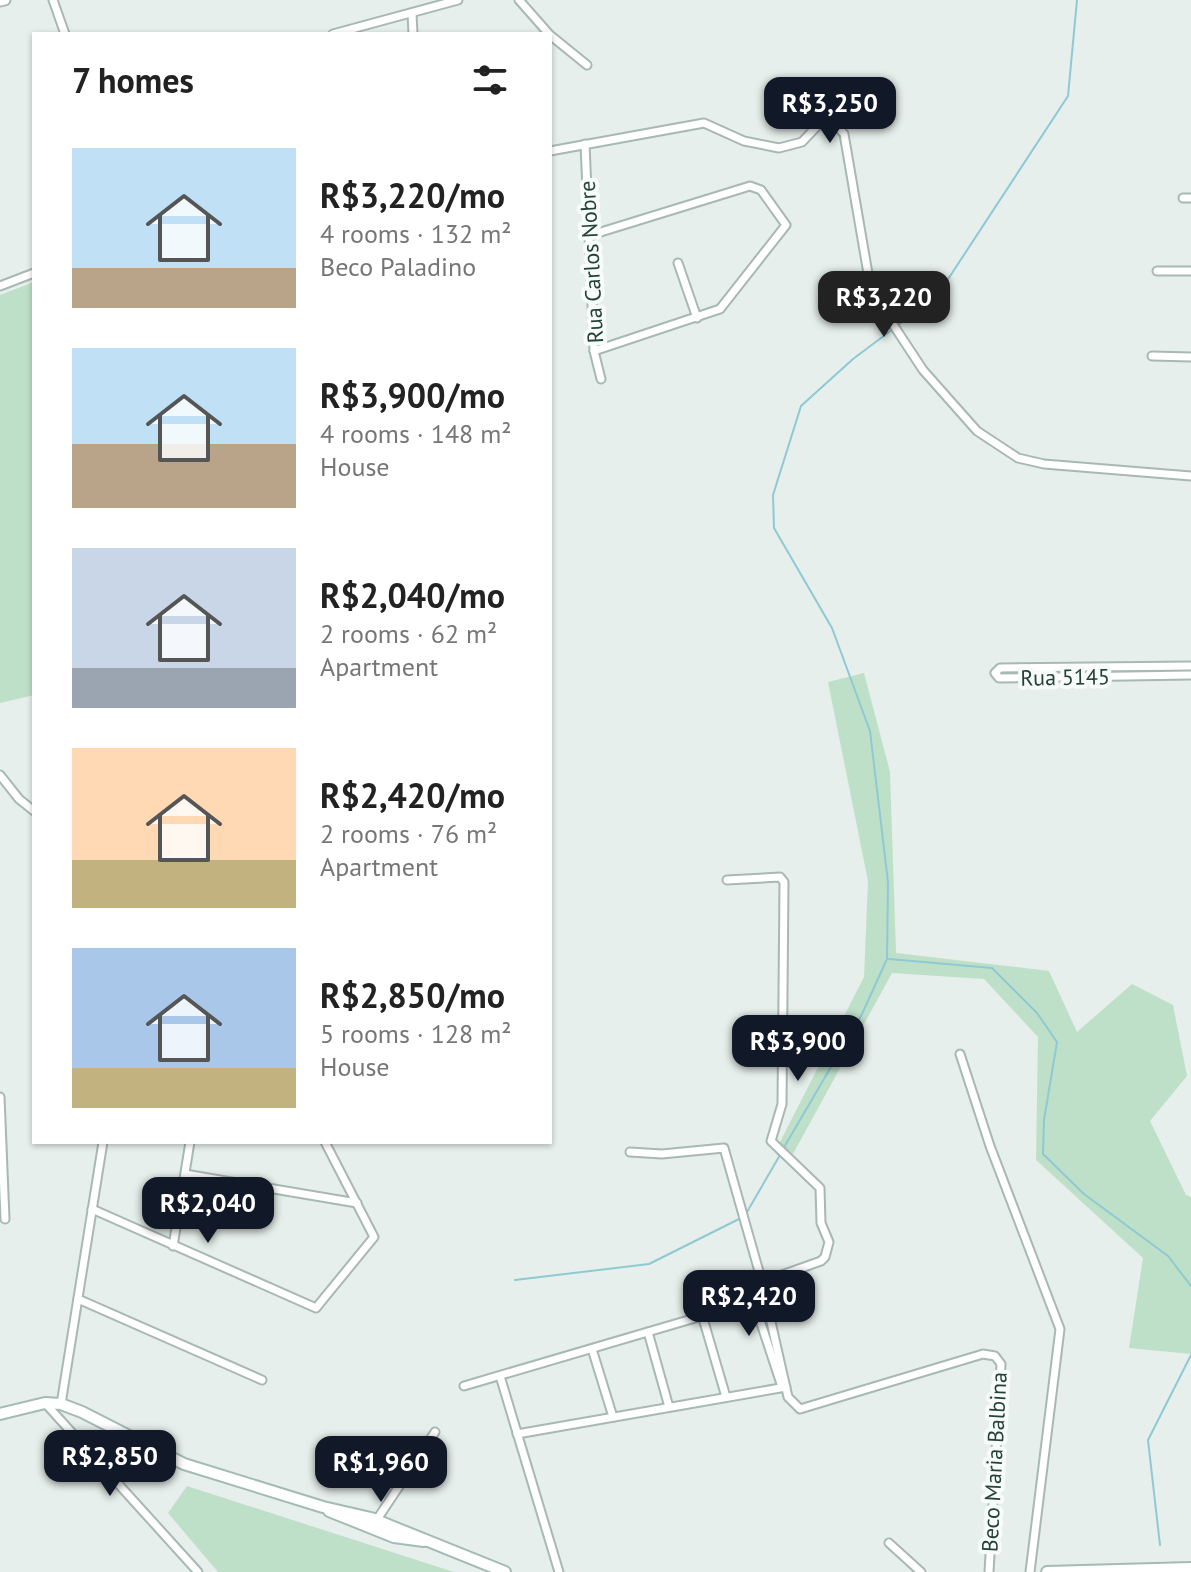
<!DOCTYPE html>
<meta charset="utf-8">
<style>
body{margin:0;font-family:"PT Sans",sans-serif;background:#f6f6f6;color:#222;height:100vh;display:flex;flex-direction:column;font-size:30px;white-space:nowrap}
*{box-sizing:border-box;margin:0}
p{font-size:26px;color:#767676}
.icon{flex:none;width:44px;height:44px;fill:none;stroke:currentColor;stroke-width:2;stroke-linecap:round;stroke-linejoin:round}
.map{position:relative;flex:1;overflow:hidden}
.panel{position:absolute;left:32px;top:32px;width:520px;height:1112px;display:flex;flex-direction:column;background:#fff;border-radius:0px;box-shadow:0 2px 6px #0004}
.panel>*{flex:none}
.price{position:absolute;translate:-50% -68px;padding:0 18px;border-radius:16px;background:#111827;color:#fff;font-size:26px;line-height:52px;filter:drop-shadow(0 2px 4px #0008)}
.price::after{content:'';position:absolute;left:50%;top:48px;width:24px;height:18px;margin-left:-12px;background:inherit;clip-path:polygon(0 0,100% 0,50% 100%)}
.price.active{background:#222;color:#fff}
ul{padding:0;list-style:none}
li{display:flex;align-items:center;gap:24px;height:200px;padding:0 40px}
li span{display:grid;place-items:center;flex:none;width:224px;height:160px;border-radius:0px;color:#555}
li>.icon{margin-inline-start:auto}
span .icon{width:96px;height:96px;fill:#fffc;stroke-width:1}
li b{font-size:34px}
h2{display:flex;justify-content:space-between;align-items:center;height:96px;padding:0 40px;font-size:34px}
.map>svg:first-child{display:block}
</style>
<div class="map">
<svg width="1191" height="1572" viewBox="0 0 1191 1572">
<rect width="100%" height="100%" fill="#e6efeb"/>
<!-- green -->
<g fill="#bfe0c8">
<polygon points="34,282 34,695 0,703 0,295"/>
<polygon points="864,673 890,772 896,953 1049,971 1077,1032 1132,984 1173,1005 1187,1076 1150,1121 1186,1195 1191,1197 1191,1354 1129,1348 1143,1258 1036,1160 1038,1037 984,979 892,973 793,1154 779,1144 864,977 868,881 828,682"/>
<polygon points="187,1486 454,1572 218,1572 168,1513"/>
</g>
<g fill="none" stroke-linecap="round" stroke-linejoin="round">
<!-- stream -->
<g stroke="#8ec9d4" stroke-width="2">
<polyline points="898,325 937,296 1068,96 1077,0"/>
<polyline points="889,959 992,968 1037,1013 1057,1042 1044,1120 1043,1154 1084,1194 1168,1256 1191,1286"/>
<polyline points="783,1149 862,1014 887,959 888,882 870,731 832,628 774,528 773,495 801,406 853,359 893,329"/>
<polyline points="747,1212 780,1155"/>
<polyline points="515,1280 649,1264 739,1219"/>
<polyline points="1160,1545 1148,1440 1191,1355"/>
</g>
<defs>
<g id="minor">
<polyline points="53,0 65,34"/>
<polyline points="519,0 549,34"/>
<polyline points="412,13 413,34"/>
<polyline points="333,34 458,0"/>
<polyline points="550,35 587,65"/>
<polyline points="585,144 594,351 601,379"/>
<polyline points="550,151 704,123 744,141 779,148 802,142 819,124 834,123 844,134 871,291 923,370 977,431 1018,458 1044,464 1191,476"/>
<polyline points="1183,198 1191,198"/>
<polyline points="591,235 750,186 761,190 786,225 720,309 594,351"/>
<polyline points="678,263 697,318"/>
<polyline points="1157,271 1191,271"/>
<polyline points="0,286 34,273"/>
<polyline points="1152,356 1191,357"/>
<polyline points="1191,666 1000,668 995,673 999,678 1191,675"/>
<polyline points="0,775 19,799 34,811"/>
<polyline points="727,880 780,877 784,882 782,1104 771,1141 820,1188 821,1223 829,1242 825,1257 821,1261 762,1282"/>
<polyline points="960,1054 990,1146 1060,1329 1030,1572"/>
<polyline points="0,1097 5,1219"/>
<polyline points="630,1152 662,1154 724,1148 762,1282 788,1397 800,1409 983,1354 995,1356 1001,1364 989,1572"/>
<polyline points="185,1174 357,1203"/>
<polyline points="92,1209 316,1308 374,1237 325,1142"/>
<polyline points="173,1246 190,1142"/>
<polyline points="746,1278 782,1387"/>
<polyline points="695,1291 726,1397"/>
<polyline points="78,1299 262,1380"/>
<polyline points="648,1332 669,1407"/>
<polyline points="592,1349 613,1417"/>
<polyline points="500,1376 559,1572"/>
<polyline points="464,1386 702,1316"/>
<polyline points="45,1403 198,1572"/>
<polyline points="61,1404 103,1142"/>
<polyline points="517,1434 786,1387"/>
<polyline points="374,1524 435,1432"/>
<polyline points="889,1543 921,1572"/>
</g>
<polyline id="tertiary" points="0,1 5,0"/>
<g id="secondary">
<polyline points="0,1414 45,1403 61,1404 82,1412 184,1464 323,1507 371,1518 505,1572"/>
<polyline points="329,1511 394,1537 424,1541"/>
<polyline points="1047,1572 1191,1568"/>
</g>
</defs>
<!-- minor casing -->
<use href="#minor" stroke="#a8b8b2" stroke-width="11"/>
<!-- tertiary casing -->
<use href="#tertiary" stroke="#a8b8b2" stroke-width="13"/>
<!-- secondary casing -->
<use href="#secondary" stroke="#a4bbb3" stroke-width="14"/>
<!-- minor -->
<use href="#minor" stroke="#fff" stroke-width="7"/>
<!-- tertiary -->
<use href="#tertiary" stroke="#fff" stroke-width="9"/>
<!-- secondary -->
<use href="#secondary" stroke="#fff" stroke-width="10"/>
</g>
<g text-anchor="middle" dominant-baseline="central" stroke-width="8" stroke-linejoin="round" paint-order="stroke">
<!-- street labels -->
<g font-size="22" fill="#24423a" stroke="#f7fbf9">
<text transform="translate(591 262) rotate(-93)">Rua Carlos Nobre</text>
<text transform="translate(1065 677) rotate(-1)">Rua 5145</text>
<text transform="translate(994 1462) rotate(-87)">Beco Maria Balbina</text>
</g>
</g>
</svg>
<b class="price" style="left:830px;top:145px">R$3,250</b>
<b class="price active" style="left:884px;top:339px">R$3,220</b>
<b class="price" style="left:798px;top:1083px">R$3,900</b>
<b class="price" style="left:208px;top:1245px">R$2,040</b>
<b class="price" style="left:749px;top:1338px">R$2,420</b>
<b class="price" style="left:110px;top:1498px">R$2,850</b>
<b class="price" style="left:381px;top:1504px">R$1,960</b>
<section class="panel">
<h2>7 homes<svg class="icon" aria-label="filters" viewBox="0 0 24 24"><path d="M4 7h16M4 17h16"/><circle cx="9" cy="7" r="2"/><circle cx="15" cy="17" r="2"/></svg></h2>
<ul>
<li><span style="background:linear-gradient(#bfe0f5 75%,#b9a48a 0)"><svg class="icon" aria-label="home" viewBox="0 0 24 24"><path d="M3 11l9-7 9 7M6 9v11h12V9"/></svg></span><div><b>R$3,220/mo</b><p>4 rooms · 132 m²</p><p>Beco Paladino</p></div></li>
<li><span style="background:linear-gradient(#bfe0f5 60%,#b9a48a 0)"><svg class="icon" aria-label="home" viewBox="0 0 24 24"><path d="M3 11l9-7 9 7M6 9v11h12V9"/></svg></span><div><b>R$3,900/mo</b><p>4 rooms · 148 m²</p><p>House</p></div></li>
<li><span style="background:linear-gradient(#c9d6e8 75%,#9aa5b1 0)"><svg class="icon" aria-label="home" viewBox="0 0 24 24"><path d="M3 11l9-7 9 7M6 9v11h12V9"/></svg></span><div><b>R$2,040/mo</b><p>2 rooms · 62 m²</p><p>Apartment</p></div></li>
<li><span style="background:linear-gradient(#ffd9b3 70%,#c2b280 0)"><svg class="icon" aria-label="home" viewBox="0 0 24 24"><path d="M3 11l9-7 9 7M6 9v11h12V9"/></svg></span><div><b>R$2,420/mo</b><p>2 rooms · 76 m²</p><p>Apartment</p></div></li>
<li><span style="background:linear-gradient(#a9c7e8 75%,#c2b280 0)"><svg class="icon" aria-label="home" viewBox="0 0 24 24"><path d="M3 11l9-7 9 7M6 9v11h12V9"/></svg></span><div><b>R$2,850/mo</b><p>5 rooms · 128 m²</p><p>House</p></div></li>
</ul>
</section>
</div>
